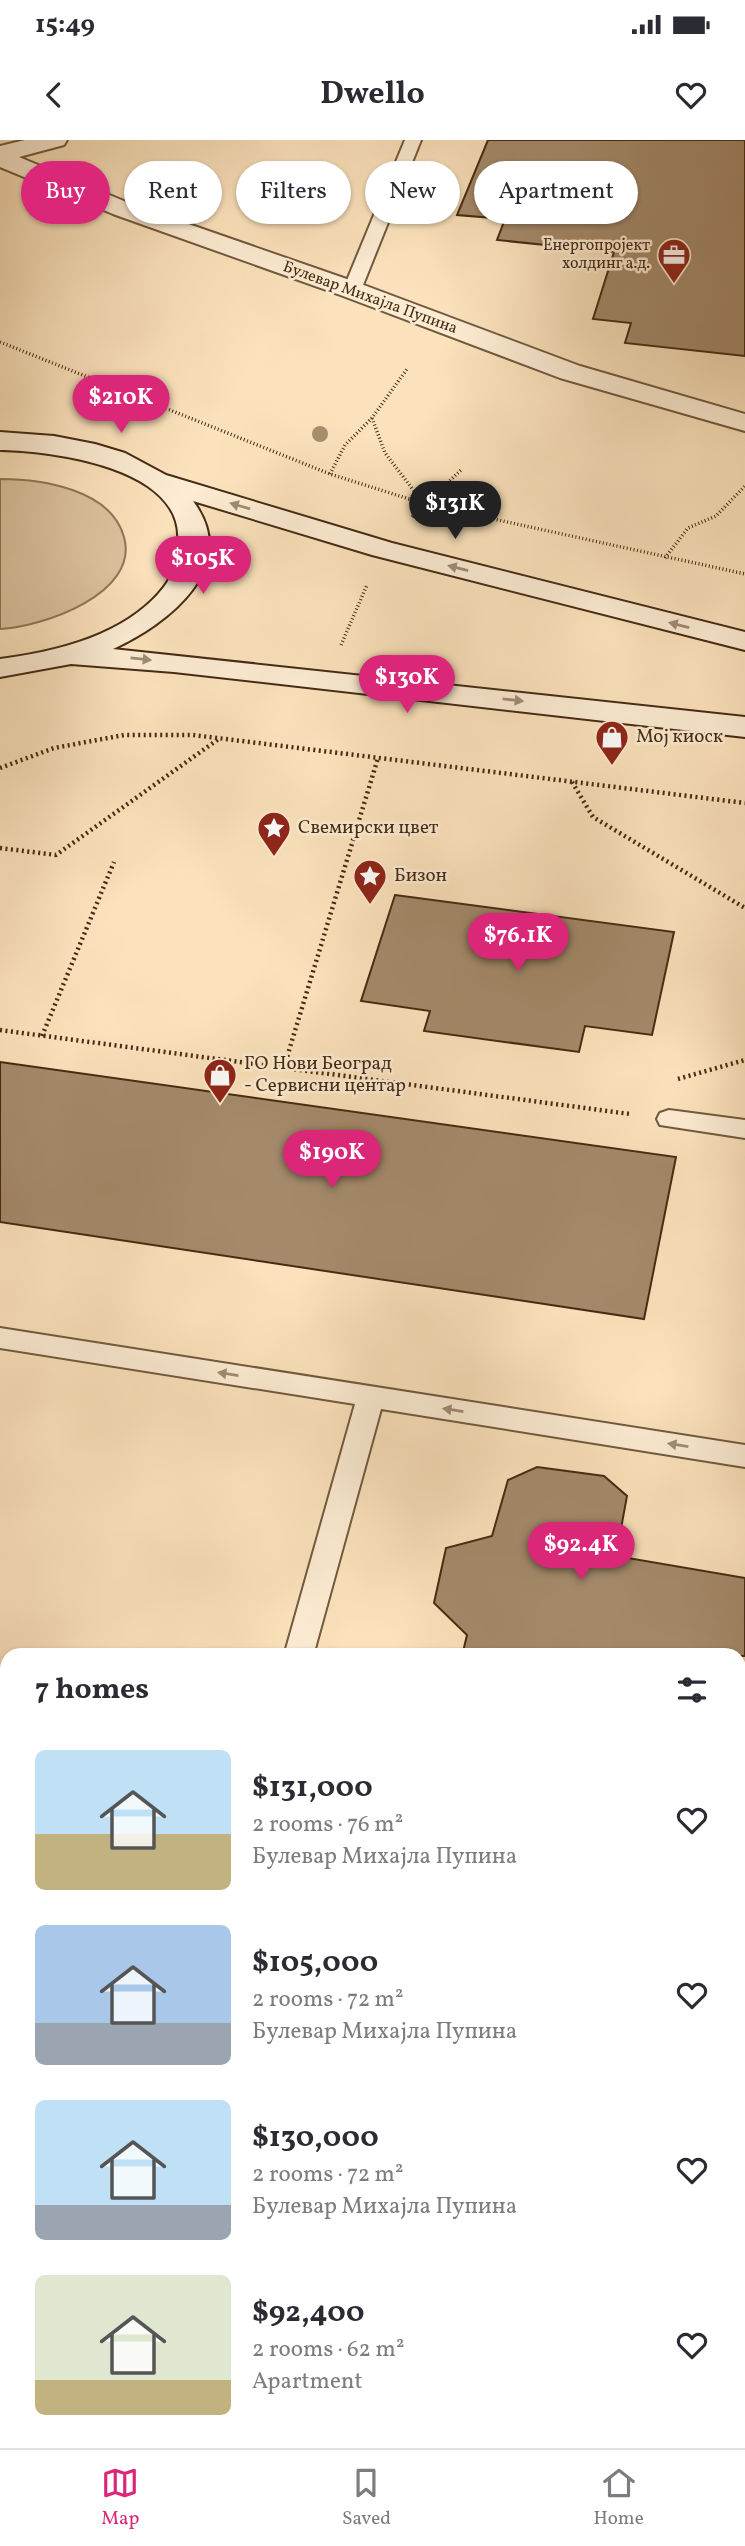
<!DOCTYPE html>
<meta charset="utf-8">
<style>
body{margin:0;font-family:Vollkorn,serif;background:#f7f7f7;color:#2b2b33;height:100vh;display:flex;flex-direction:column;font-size:26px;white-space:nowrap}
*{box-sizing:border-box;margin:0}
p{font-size:23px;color:#7c7c81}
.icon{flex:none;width:38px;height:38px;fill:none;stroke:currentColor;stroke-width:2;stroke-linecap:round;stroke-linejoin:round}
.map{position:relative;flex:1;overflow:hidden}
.side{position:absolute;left:0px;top:1508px;width:746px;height:800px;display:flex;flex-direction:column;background:#fff;border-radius:21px 21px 0 0;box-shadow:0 2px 5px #0004}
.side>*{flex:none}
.top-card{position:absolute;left:21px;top:21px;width:704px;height:63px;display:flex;gap:14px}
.price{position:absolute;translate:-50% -60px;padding:0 16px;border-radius:24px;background:#db2777;color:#fff;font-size:23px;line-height:46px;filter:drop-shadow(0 2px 4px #0008)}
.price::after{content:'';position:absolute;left:50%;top:42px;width:21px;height:16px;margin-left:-10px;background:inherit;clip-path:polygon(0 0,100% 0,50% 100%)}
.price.current{background:#222;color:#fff}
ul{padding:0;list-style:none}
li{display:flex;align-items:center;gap:21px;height:175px;padding:0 35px}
li span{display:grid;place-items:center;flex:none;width:196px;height:140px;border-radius:10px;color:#555}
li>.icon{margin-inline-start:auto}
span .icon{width:84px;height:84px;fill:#fffc;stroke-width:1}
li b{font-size:30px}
h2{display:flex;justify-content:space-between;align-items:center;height:84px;padding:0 35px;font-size:30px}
.tag{padding:0 24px;border-radius:32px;background:#fff;box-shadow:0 2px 5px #0004;font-size:24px;line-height:63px}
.tag.current{background:#db2777;color:#fff}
.status{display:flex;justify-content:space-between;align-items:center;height:49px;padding:0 35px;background:#fff;direction:ltr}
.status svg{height:19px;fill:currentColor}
header{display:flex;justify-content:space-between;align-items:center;height:91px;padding:0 35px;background:#fff;font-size:32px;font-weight:700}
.dock{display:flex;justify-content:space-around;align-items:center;height:98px;border-top:2px solid #e1e1e2;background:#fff;font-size:19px;color:#7c7c81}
.dock a{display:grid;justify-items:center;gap:4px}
.dock .current{color:#db2777}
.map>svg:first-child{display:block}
</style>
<div class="status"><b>15:49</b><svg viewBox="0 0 49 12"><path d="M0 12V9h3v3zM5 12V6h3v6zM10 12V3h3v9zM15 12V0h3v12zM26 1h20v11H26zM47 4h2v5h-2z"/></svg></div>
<header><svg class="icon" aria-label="back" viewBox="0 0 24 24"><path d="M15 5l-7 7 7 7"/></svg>Dwello<svg class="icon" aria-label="heart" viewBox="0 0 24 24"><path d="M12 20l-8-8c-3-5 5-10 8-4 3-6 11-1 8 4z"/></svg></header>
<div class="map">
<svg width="745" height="2308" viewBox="0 0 745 2308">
<rect width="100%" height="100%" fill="#fbe2bc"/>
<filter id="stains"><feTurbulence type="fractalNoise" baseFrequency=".00286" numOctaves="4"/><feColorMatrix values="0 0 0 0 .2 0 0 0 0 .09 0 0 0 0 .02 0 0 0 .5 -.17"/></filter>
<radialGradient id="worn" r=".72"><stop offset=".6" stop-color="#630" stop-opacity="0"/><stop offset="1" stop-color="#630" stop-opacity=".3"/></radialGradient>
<!-- green -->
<path fill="#dcc39f" stroke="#907759" stroke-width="2" d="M0 339C41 339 111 349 124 397 140 454 42 487 0 489Z"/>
<!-- building -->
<g fill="#a48a6b" stroke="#452b13" stroke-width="2">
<polygon points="488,0 745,0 745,216 625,203 631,183 593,179 614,112 497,100 505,79 457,75"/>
<polygon points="395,755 674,792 652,895 585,886 579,912 424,891 430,871 361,861"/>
<polygon points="0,922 676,1017 644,1179 0,1082"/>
<polygon points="537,1327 604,1336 627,1356 616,1416 745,1438 745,1516 462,1516 467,1495 434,1463 446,1408 492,1396 508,1340"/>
</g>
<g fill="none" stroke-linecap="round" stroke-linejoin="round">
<defs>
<g id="service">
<polygon points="405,0 421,0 361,150 358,154 346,154 343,150"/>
<polygon points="669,970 745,980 745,998 660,985 657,979 660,973"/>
<polygon points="0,1188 745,1305 745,1327 381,1269 313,1516 284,1516 355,1264 0,1208"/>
<polygon points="57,2301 93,2301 91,2308 55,2308"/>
</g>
<polygon id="minor" points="25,0 67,0 64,5 19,17 131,64 361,144 580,226 745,274 745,291 560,238 343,156 113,74 0,27 0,6"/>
<path id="secondary" d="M0 292 54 296 95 304 125 313 166 335 392 403 745 492V510L372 415 193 361C242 427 168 484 113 509L745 577V597L174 532 71 524 0 537V519C56 512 127 495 164 447 174 434 176 419 178 402 184 327 52 311 0 310Z"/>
</defs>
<!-- service casing -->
<use href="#service" stroke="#72593d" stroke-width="4"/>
<!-- minor casing -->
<use href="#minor" stroke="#72593d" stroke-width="4"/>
<!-- secondary casing -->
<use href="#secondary" stroke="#452b13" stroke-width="4"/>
<!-- path-far2 -->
<g stroke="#452b13" stroke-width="3.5" stroke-dasharray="1 2.5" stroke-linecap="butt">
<polyline points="0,202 330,334 425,364 745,434"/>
<polyline points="372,278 385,313 424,364"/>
<polyline points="330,334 345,305 372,278 407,229"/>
<polyline points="412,377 462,329"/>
<polyline points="665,418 688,388 716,376 745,346"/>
<polyline points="341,505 367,445"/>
</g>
<!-- path-far1 -->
<g stroke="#452b13" stroke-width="4.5" stroke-dasharray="2 3.5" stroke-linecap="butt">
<polyline points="0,628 54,608 124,595 193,595 745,663"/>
<polyline points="572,642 593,677 745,768"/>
<polyline points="0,708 56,715 220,598"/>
<polyline points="0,890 630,974"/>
<polyline points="42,896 114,722"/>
<polyline points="284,927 378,618"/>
<polyline points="678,939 745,920"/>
</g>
<!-- path -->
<g stroke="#452b13" stroke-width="5" stroke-dasharray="2 4.5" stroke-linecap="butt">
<polyline points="0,1839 7,1840"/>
<polyline points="0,1897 7,1898"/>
<polyline points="0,1977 7,1978"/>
<polyline points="0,2022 7,1998"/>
</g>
<!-- service -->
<use href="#service" fill="#fcecd3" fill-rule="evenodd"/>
<!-- minor -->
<use href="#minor" fill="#fcecd3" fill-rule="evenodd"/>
<!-- secondary -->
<use href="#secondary" fill="#fcecd3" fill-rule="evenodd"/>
</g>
<!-- trees -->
<circle fill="#a78e6e" cx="320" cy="294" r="8"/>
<!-- one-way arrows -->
<defs><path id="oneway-solid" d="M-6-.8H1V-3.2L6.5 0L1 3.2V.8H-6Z" transform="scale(1.75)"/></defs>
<g fill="#a08c73">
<use href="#oneway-solid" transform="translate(240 366) rotate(-164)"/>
<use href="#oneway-solid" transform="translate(458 428) rotate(-166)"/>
<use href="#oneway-solid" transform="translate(679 485) rotate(-166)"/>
<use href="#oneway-solid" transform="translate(141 519) rotate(6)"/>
<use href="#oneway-solid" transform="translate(513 560) rotate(6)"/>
<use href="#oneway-solid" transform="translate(228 1234) rotate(-171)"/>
<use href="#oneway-solid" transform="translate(453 1270) rotate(-171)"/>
<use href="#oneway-solid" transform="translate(678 1305) rotate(-171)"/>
</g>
<!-- icons -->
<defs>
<symbol id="office-pin" viewBox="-11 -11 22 30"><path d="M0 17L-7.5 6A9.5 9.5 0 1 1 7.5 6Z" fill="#8f2418" stroke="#fcecd3"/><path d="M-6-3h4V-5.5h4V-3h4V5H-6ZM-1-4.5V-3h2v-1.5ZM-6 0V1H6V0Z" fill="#fff"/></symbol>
<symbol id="shop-pin" viewBox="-11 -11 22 30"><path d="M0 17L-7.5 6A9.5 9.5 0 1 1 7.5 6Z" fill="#8f2418" stroke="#fcecd3"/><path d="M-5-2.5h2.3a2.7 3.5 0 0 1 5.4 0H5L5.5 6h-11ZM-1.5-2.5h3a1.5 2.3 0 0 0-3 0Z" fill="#fff"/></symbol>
<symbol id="sight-pin" viewBox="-11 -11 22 30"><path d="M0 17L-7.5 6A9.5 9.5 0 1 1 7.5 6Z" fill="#8f2418" stroke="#fcecd3"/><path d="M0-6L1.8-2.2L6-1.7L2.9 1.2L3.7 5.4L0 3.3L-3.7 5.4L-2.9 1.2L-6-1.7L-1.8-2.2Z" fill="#fff"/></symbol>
</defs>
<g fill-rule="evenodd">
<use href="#office-pin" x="655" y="96" width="38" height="52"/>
<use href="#shop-pin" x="593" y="578" width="38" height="52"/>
<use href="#sight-pin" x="255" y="669" width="38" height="52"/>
<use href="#sight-pin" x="351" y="717" width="38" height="52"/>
<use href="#shop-pin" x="201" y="916" width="38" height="52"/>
</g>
<g text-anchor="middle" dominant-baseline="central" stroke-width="5" stroke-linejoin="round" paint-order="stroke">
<!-- far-poi labels -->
<g font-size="16" fill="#452b13" stroke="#fcecd3" text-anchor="end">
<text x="650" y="106">Енергопројект<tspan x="650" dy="18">холдинг а.д.</tspan></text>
</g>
<!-- far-street labels -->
<g font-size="16" fill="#452b13" stroke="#fcecd3">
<text transform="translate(370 158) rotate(20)">Булевар Михајла Пупина</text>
</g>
<!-- poi labels -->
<g font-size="19" fill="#452b13" stroke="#fcecd3" text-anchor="start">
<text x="636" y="597">Мој киоск</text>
<text x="298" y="688">Свемирски цвет</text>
<text x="394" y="736">Бизон</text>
<text x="244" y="924">ГО Нови Београд<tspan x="244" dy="22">- Сервисни центар</tspan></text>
</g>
</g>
<rect width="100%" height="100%" filter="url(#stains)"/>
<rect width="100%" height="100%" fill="url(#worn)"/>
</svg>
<b class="price" style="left:121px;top:295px">$210K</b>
<b class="price current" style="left:455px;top:401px">$131K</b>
<b class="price" style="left:203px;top:456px">$105K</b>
<b class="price" style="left:407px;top:575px">$130K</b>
<b class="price" style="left:518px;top:833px">$76.1K</b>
<b class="price" style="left:332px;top:1050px">$190K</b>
<b class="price" style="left:581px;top:1442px">$92.4K</b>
<div class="top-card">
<a class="tag current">Buy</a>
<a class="tag">Rent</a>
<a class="tag">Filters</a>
<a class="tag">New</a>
<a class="tag">Apartment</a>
</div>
<section class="side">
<h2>7 homes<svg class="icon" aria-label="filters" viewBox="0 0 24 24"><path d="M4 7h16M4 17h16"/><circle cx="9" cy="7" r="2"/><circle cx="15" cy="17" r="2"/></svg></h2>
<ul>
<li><span style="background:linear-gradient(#bfe0f5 60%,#c2b280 0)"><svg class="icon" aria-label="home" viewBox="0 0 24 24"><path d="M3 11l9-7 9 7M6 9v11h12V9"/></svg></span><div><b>$131,000</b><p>2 rooms · 76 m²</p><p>Булевар Михајла Пупина</p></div><svg class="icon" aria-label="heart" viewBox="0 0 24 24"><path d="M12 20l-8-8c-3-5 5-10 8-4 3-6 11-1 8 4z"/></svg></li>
<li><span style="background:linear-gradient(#a9c7e8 70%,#9aa5b1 0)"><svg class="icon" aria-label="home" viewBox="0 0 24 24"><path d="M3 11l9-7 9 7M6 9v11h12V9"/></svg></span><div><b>$105,000</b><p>2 rooms · 72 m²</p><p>Булевар Михајла Пупина</p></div><svg class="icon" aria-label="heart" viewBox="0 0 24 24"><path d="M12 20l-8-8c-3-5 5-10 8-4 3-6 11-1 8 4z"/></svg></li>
<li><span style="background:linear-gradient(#bfe0f5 75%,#9aa5b1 0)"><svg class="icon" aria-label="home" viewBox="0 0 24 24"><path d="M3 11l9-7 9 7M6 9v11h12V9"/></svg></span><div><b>$130,000</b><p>2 rooms · 72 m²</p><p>Булевар Михајла Пупина</p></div><svg class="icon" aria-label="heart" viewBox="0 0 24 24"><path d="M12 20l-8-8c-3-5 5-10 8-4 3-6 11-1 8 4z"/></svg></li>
<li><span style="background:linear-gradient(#dfe7d0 75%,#c2b280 0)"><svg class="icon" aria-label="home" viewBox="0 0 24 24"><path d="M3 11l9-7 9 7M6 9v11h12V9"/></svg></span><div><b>$92,400</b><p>2 rooms · 62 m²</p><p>Apartment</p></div><svg class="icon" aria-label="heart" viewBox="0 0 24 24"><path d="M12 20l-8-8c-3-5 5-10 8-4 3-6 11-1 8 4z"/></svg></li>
</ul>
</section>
</div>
<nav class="dock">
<a class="current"><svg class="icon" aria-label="map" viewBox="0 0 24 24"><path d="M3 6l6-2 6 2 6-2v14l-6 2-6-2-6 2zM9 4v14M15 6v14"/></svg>Map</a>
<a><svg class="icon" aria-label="saved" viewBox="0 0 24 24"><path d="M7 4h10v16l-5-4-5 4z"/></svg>Saved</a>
<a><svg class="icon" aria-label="home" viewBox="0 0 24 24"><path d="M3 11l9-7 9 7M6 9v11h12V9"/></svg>Home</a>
</nav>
